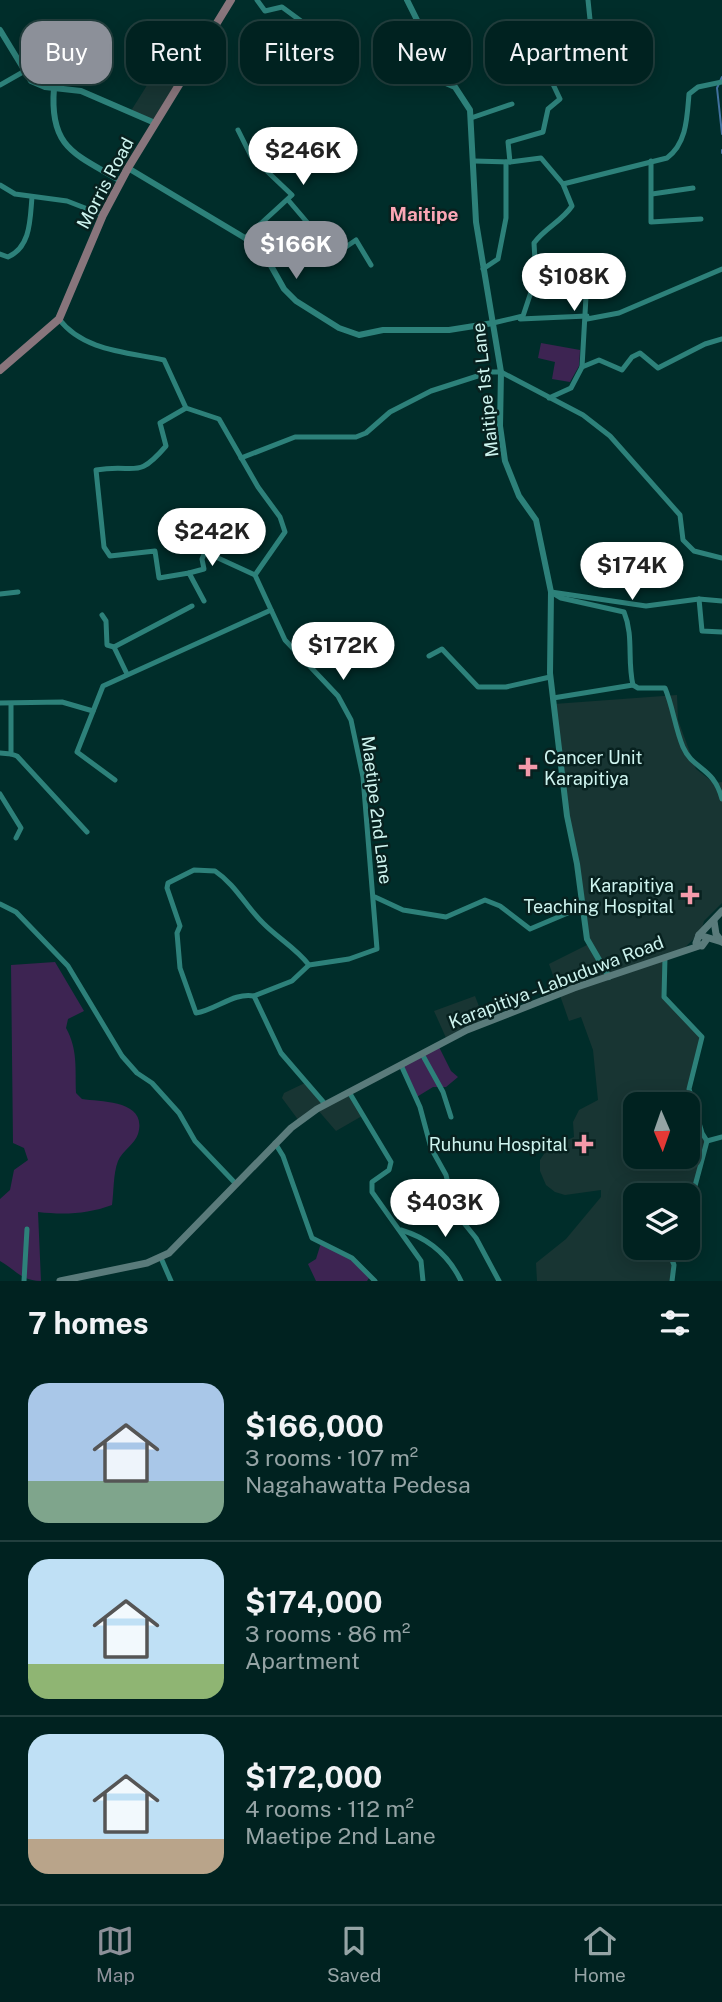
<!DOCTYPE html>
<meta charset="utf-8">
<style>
body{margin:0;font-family:"Public Sans",sans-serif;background:#0e2f2d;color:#f1f3f6;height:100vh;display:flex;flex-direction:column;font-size:26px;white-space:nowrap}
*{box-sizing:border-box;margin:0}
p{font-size:23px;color:#95a4a5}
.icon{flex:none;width:38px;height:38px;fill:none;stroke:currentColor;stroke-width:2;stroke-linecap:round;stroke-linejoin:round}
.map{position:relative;height:1281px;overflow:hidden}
.drawer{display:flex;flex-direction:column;background:#002220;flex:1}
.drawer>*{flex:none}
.hud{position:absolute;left:21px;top:21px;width:681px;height:63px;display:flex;gap:14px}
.needle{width:46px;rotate:178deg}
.tools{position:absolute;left:623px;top:1092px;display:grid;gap:14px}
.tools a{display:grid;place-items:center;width:77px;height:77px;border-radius:14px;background:#002220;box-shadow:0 4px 18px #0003,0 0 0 2px #223f3e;font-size:35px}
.price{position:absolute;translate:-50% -60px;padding:0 16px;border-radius:24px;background:#fff;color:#222;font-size:23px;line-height:46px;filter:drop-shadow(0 2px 4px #0008)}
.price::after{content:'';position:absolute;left:50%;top:42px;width:21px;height:16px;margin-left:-10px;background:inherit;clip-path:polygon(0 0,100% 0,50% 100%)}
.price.current{background:#8c9099;color:#fff}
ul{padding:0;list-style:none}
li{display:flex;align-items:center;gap:21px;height:175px;padding:0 28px}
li+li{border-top:2px solid #223f3e}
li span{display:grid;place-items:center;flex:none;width:196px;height:140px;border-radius:21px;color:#555}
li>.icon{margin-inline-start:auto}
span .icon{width:84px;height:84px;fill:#fffc;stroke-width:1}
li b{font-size:30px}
h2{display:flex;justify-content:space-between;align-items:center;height:84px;padding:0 28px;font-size:30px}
.chip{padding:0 24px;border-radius:21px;background:#002220;box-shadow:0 4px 18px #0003,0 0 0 2px #223f3e;font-size:24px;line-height:63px}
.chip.current{background:#8c9099;color:#fff}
.tab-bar{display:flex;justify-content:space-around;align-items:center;height:98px;border-top:2px solid #223f3e;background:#002220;font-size:19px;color:#95a4a5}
.tab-bar a{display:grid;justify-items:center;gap:4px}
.tab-bar .current{color:#8c9099}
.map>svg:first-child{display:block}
</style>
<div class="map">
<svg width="722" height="1281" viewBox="0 0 722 1281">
<rect width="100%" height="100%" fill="#002d2a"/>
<!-- built -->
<g fill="#183533" fill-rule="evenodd">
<polygon points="161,63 183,76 155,123 129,114"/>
<path d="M677 695 678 720 696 769 714 783 722 782V903L704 921 701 932 681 951 665 957 664 997 702 1037 689 1089 707 1141 688 1212V1195H635V1248H675L671 1257 672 1281H537L536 1263 566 1239 601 1197V1190L565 1195 555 1192 546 1185 540 1171V1160L548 1148 574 1137 573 1122 579 1110 598 1100 593 1050 581 1017 569 1021 549 964 589 944 571 841 554 704ZM635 1104H688V1157H635Z"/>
<polygon points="475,996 485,1022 447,1040 434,1011"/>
<polygon points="307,1082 325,1104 349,1092 362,1116 336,1131 317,1109 299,1121 282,1098 284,1093"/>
</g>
<!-- green -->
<g fill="#3d2452">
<polygon points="541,343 580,350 579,366 570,382 552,379 555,362 538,358"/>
<path d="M55 962 84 1011 68 1019 66 1028C78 1050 75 1068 76 1093L82 1099C102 1102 148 1100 138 1134 135 1144 122 1151 118 1161 113 1174 114 1191 112 1205 88 1214 64 1215 38 1212L41 1281C21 1281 15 1269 0 1261V1199L10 1190 14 1170 28 1160 24 1148 13 1143 11 965Z"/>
<polygon points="439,1047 451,1071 458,1077 446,1087 433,1087 415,1098 401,1065"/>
<polygon points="321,1243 346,1254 371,1275 367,1281 316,1281 308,1264 316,1259"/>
</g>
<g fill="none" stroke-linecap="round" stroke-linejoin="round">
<!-- stream -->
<g stroke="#40719e" stroke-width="2">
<polyline points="722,77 717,88 722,134"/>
<polyline points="722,150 722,153"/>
</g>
<!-- minor -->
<g stroke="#2d817a" stroke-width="5">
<polyline points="257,0 265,11 282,7 301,21 299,27 317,30"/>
<polyline points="0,85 23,72"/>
<polyline points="471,118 512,104"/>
<polyline points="238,130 251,156 292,195 245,238"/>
<path d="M474 161 510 162 541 158 563 184 572 206C562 221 545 228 534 243L536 277 523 316 493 323"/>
<polyline points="651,161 651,222 701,219"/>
<polyline points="510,162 508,142 543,132 548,109 560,99 551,80 570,72 575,53 593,49 588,0"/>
<path d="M563 184 667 158C687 143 687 117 689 94L698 87 722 82"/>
<polyline points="0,185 15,194 67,201 103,215"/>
<polyline points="652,194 693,188"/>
<polyline points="289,201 329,248 337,253 356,240 371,265"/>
<path d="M0 254 8 257C31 247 30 219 32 197"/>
<polyline points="483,269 498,259 506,218 506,162"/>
<path d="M59 319C83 351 127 352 164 360L186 408 219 419 258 487 280 517 285 532 255 575 285 640 338 696 351 720 363 777 377 949 349 959 309 965 292 981 254 996 281 1053 325 1104"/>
<polyline points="520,319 587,316"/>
<polyline points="587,319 619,313 722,269"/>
<polyline points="582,367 599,360 622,370 632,357 640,353 658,368 705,344 722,339"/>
<polyline points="549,398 571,388 582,367 588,261"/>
<path d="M186 408 160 423 166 446C136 481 137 463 96 470L104 547 110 556 155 551 159 578 189 573 204 601"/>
<polyline points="241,458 295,437 356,437 366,433 390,412 431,391 490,372 501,372 583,415 610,436 680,515 683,540 694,551 722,558"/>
<polyline points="196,536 205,552 255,575"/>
<polyline points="189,573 204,569 202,559 205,552"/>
<path d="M551 592 561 598 624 612C634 636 627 660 633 685L638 688H665C673 707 675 728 683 747 693 770 714 767 722 799"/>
<polyline points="551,592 646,606 699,599 722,601"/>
<polyline points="0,594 18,592"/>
<polyline points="699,599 702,631 722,632"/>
<polyline points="102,615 106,621 107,645 114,647"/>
<polyline points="429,656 442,649 478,687 506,687 550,677"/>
<polyline points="127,674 114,647 192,606"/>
<polyline points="553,698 633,685"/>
<polyline points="0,703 62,702 93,711"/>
<polyline points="11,704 11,754 17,756 87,832"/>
<polyline points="0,753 11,754"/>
<polyline points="115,780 77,752 103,686 271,610"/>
<polyline points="0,794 21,828 16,838"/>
<polyline points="375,897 403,910 446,917 485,900 500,906 530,929 582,907"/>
<polyline points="0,904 16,912 68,966 122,1056 137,1073 152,1083 179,1113 195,1141 236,1184"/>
<polyline points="665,957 664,997 702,1037 689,1089 702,1133 707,1141"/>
<path d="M254 996C234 992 216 1010 196 1013L180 968 177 933 180 926 167 888 168 883 194 870 215 871C236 885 246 907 264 924 279 939 296 948 309 965"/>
<polyline points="422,1054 443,1092 451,1117"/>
<polyline points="401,1065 420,1107 431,1148 446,1175 455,1212 476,1238 499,1281"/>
<polyline points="349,1092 391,1162 389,1170 372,1182 372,1192 421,1261 423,1281"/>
<polyline points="707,1141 722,1137"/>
<polyline points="275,1143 283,1156 312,1238 352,1258 375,1281"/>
<polyline points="688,1212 707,1141"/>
<path d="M401 1230C428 1238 449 1256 461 1281"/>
<polyline points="161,1258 171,1281"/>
<polyline points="24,1281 27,1229"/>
<polyline points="672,1281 674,1265 671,1257 675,1248"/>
</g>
<!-- tertiary -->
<g stroke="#2d817a" stroke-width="6">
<polyline points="407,0 418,22 402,50 412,75 423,80 439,80 455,87 470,110 476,222 501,372 500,426 505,461 519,496 536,520 551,592 550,673 567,816 577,864 587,939 609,977"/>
<polyline points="0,30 31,81 45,87 81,91 155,123"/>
<path d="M54 88C49 148 75 154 121 181"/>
<polyline points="128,168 245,238 270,264 284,289 296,301 339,328 359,335 383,330 449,330 493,323"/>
</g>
<!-- secondary -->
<g stroke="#5a7b7b" stroke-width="7">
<polyline points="714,921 716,934 722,942"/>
<polyline points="699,935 722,911"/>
<polyline points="707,939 702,946 696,943 699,935 722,942"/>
<polyline points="60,1281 147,1263 169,1253 291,1128 317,1109 467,1030 574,988 699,946"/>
</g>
<!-- primary -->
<polyline stroke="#88757c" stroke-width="8" points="0,370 59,319 103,215 128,168 231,0"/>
</g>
<!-- markers -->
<g fill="#f39aaa" stroke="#07211f" stroke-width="2.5">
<path d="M524.5 756.5h7v7h7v7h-7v7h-7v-7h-7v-7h7z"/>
<path d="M686.5 884.5h7v7h7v7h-7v7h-7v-7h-7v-7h7z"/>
<path d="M580.5 1133.5h7v7h7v7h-7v7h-7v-7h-7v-7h7z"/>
</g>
<g text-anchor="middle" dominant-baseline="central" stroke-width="5" stroke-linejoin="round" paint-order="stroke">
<!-- street labels -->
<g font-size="18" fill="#cef4ef" stroke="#07211f">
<text transform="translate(105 183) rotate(-62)">Morris Road</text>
<text transform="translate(485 390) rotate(-96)">Maitipe 1st Lane</text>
<text transform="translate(377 810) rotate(83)">Maetipe 2nd Lane</text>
<text transform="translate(556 982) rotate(-21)">Karapitiya - Labuduwa Road</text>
</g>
<!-- poi labels -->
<g font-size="18" fill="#cef4ef" stroke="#07211f" text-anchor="end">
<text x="544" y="757" text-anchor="start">Cancer Unit<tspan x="544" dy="21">Karapitiya</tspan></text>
<text x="674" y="885">Karapitiya<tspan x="674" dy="21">Teaching Hospital</tspan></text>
<text x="568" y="1144">Ruhunu Hospital</text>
</g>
<!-- neighbourhood labels -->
<g font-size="19" font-weight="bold" fill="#fba7b6" stroke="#07211f">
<text x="424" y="214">Maitipe</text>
</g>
</g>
</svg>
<div class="tools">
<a><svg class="needle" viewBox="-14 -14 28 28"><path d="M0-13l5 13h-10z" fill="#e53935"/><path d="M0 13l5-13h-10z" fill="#95a4a5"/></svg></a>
<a><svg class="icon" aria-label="layers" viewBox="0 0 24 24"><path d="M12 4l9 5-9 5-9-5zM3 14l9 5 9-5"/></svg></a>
</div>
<b class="price" style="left:303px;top:187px">$246K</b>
<b class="price current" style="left:296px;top:281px">$166K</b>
<b class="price" style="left:574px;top:313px">$108K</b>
<b class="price" style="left:212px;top:568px">$242K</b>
<b class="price" style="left:632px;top:602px">$174K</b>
<b class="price" style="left:343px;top:682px">$172K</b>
<b class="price" style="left:445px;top:1239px">$403K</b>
<div class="hud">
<a class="chip current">Buy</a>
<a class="chip">Rent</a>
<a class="chip">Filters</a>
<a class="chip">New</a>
<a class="chip">Apartment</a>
</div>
</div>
<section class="drawer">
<h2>7 homes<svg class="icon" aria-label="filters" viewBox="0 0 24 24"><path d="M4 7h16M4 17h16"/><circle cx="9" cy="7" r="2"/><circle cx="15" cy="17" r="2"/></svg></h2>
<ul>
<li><span style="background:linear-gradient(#a9c7e8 70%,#7fa58c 0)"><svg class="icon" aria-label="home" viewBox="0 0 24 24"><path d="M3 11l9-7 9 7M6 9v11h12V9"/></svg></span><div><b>$166,000</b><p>3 rooms · 107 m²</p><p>Nagahawatta Pedesa</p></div></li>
<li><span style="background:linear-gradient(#bfe0f5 75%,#8fb573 0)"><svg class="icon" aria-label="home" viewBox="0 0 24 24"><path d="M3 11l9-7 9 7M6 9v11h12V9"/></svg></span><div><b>$174,000</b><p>3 rooms · 86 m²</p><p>Apartment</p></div></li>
<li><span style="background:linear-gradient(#bfe0f5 75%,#b9a48a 0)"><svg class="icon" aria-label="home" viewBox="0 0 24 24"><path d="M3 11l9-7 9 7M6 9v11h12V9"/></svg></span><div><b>$172,000</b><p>4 rooms · 112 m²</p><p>Maetipe 2nd Lane</p></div></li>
</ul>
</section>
<nav class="tab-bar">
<a class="current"><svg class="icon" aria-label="map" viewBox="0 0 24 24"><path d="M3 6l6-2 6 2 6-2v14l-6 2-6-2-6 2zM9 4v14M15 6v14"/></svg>Map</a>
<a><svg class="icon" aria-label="saved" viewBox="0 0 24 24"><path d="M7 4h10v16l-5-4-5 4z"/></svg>Saved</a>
<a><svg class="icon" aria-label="home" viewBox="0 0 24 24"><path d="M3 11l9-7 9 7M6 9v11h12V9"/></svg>Home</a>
</nav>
